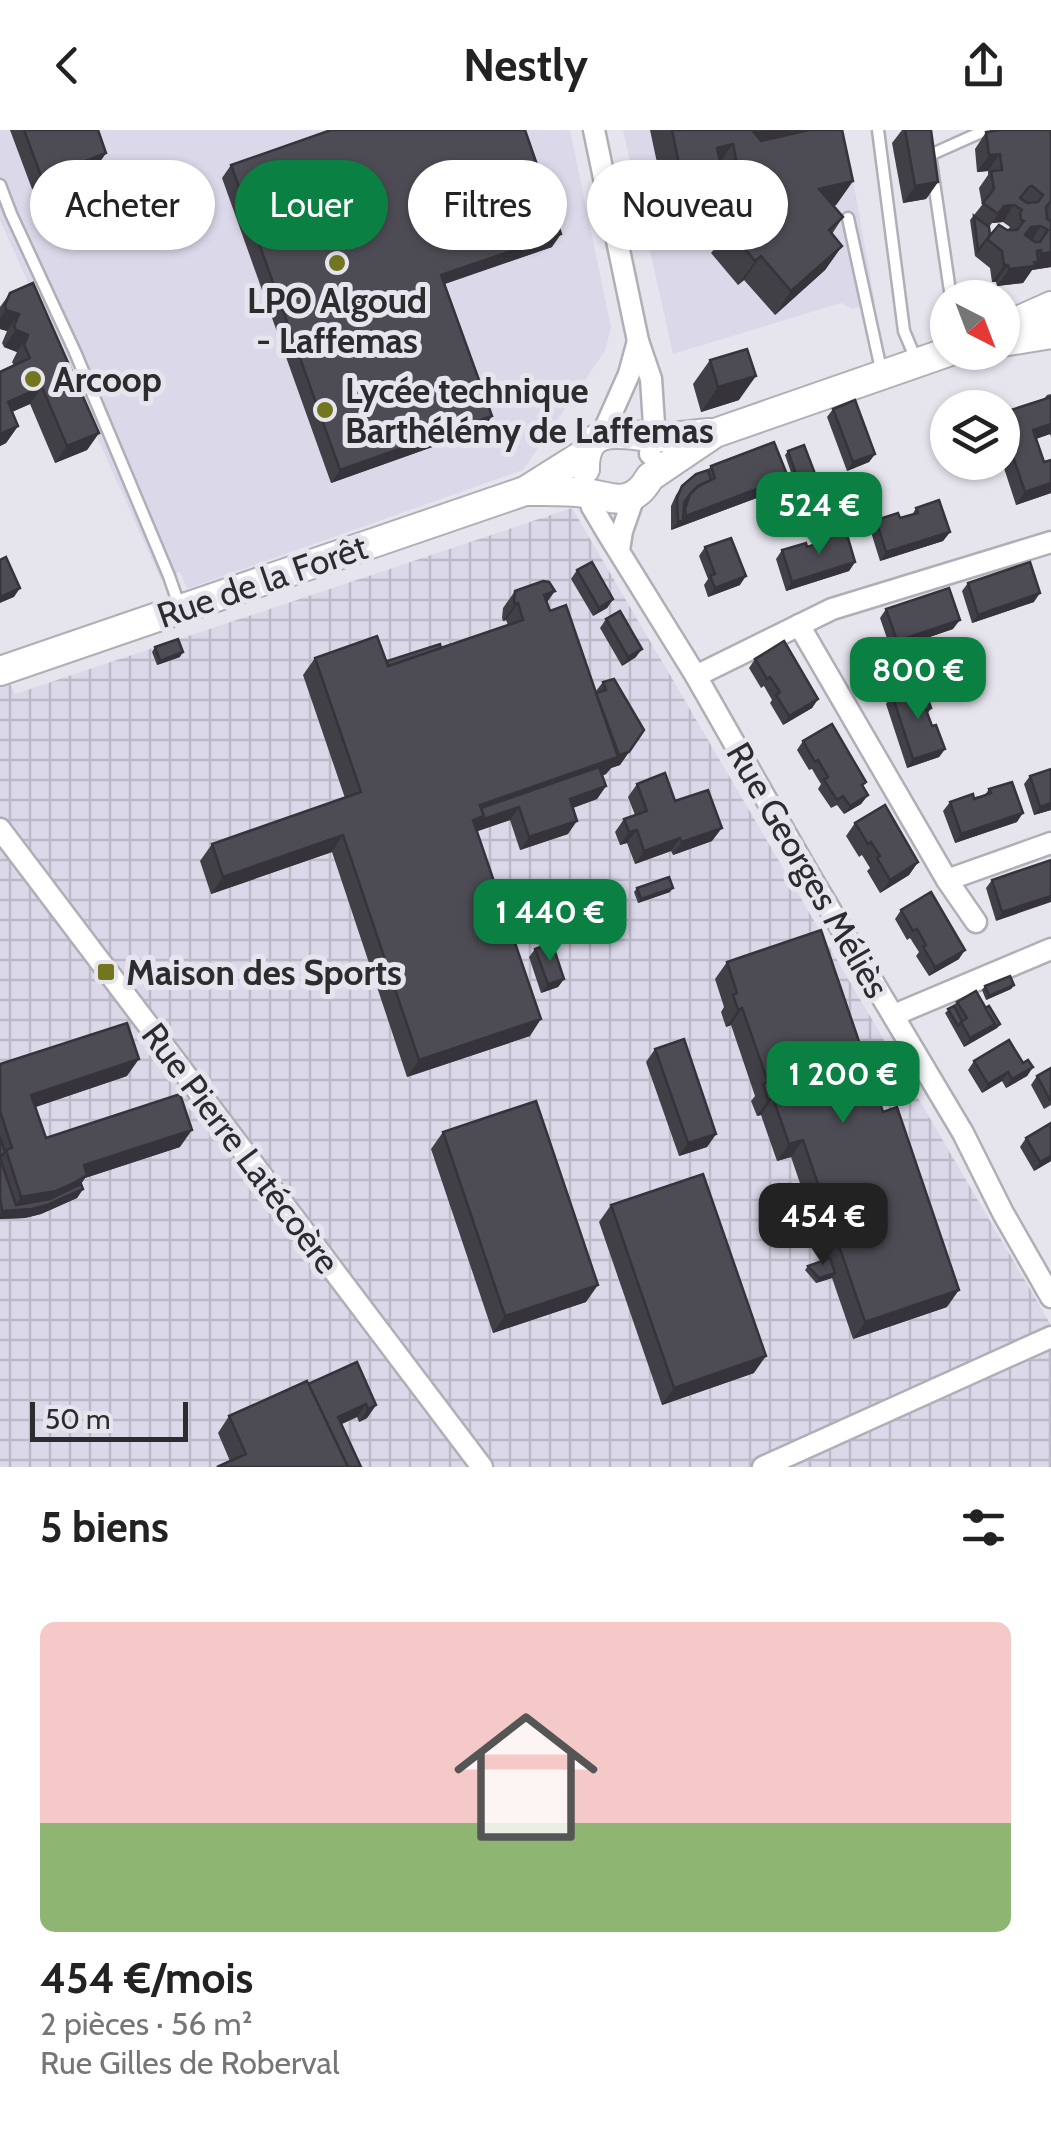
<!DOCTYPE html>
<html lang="fr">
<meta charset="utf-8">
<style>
body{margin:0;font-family:Cabin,sans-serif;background:#f2f2f2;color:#222;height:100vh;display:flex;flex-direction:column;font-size:38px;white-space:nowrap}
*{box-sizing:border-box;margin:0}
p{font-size:32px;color:#767676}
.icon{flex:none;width:55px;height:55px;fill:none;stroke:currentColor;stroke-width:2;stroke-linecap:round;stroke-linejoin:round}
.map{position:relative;height:1337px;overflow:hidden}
.side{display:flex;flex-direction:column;background:#fff;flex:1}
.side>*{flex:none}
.banner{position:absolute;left:30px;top:30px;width:992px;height:90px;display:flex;gap:20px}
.needle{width:65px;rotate:138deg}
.controls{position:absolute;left:930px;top:150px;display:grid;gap:20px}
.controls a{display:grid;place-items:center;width:90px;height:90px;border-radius:50%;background:#fff;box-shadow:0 2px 8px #0004;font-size:50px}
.scale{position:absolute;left:30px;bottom:25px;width:158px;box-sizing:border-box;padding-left:10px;border:5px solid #2c2c2f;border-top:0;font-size:28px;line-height:35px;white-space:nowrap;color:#2c2c2f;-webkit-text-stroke:8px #e6e5ee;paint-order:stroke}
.price{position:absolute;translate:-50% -85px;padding:0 22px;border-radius:20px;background:#0b8043;color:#fff;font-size:32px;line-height:65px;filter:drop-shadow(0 2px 5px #0008)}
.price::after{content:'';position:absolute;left:50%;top:60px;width:30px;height:22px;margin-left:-15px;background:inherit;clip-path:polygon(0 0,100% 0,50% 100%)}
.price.active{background:#222;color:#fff}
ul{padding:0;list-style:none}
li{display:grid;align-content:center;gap:20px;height:530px;padding:0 40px}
li span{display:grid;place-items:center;height:310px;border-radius:15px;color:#555}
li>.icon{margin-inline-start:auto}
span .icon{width:180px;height:180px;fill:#fffc;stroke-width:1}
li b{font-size:42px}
h2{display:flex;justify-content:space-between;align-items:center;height:120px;padding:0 40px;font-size:42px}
.pill{padding:0 35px;border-radius:45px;background:#fff;box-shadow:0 2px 8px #0004;font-size:35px;line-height:90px}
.pill.active{background:#0b8043;color:#fff}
header{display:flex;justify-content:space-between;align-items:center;height:130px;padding:0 40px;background:#fff;font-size:45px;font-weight:800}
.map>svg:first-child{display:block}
</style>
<header><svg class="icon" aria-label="back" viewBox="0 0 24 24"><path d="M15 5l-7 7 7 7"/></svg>Nestly<svg class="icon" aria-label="share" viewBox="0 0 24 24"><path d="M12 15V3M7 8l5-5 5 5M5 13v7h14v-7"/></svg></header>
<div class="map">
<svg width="1051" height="1337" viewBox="0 0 1051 1337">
<defs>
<pattern id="industrial-grid" width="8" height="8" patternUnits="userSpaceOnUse" patternTransform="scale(2.5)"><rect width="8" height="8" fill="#dbd9e9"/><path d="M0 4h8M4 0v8" fill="none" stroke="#bcbac8"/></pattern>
</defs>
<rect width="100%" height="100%" fill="#e6e5ee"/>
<!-- built -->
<g fill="#dbd9e9">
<polygon points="0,0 570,0 611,197 605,221 523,340 187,459 180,442 161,450 0,90"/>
<polygon points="623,0 844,0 875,172 853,179 841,173 673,224"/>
</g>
<!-- industrial -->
<polygon fill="url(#industrial-grid)" points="572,378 1047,1188 1051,1197 1051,1337 0,1337 0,532 15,564"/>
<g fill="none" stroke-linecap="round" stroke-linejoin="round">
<defs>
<g id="lane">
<polyline points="878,0 904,201 917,232"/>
<polyline points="0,55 11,84 75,222 169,446 180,478"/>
<polyline points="848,88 882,244"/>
<polyline points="951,168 930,25 986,0"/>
</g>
<g id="street">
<polyline points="594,0 638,211 651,249 654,294 650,324"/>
<polyline points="601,307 629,244 638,211"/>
<polyline points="585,354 592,377 608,404 696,546 807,741 963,1003 1003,1083 1051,1167"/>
<polyline points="619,420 622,401 635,364"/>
<polyline points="799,495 947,750 1051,713"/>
<polyline points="696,546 832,479 1051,412"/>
<polyline points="0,699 482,1337"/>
<polyline points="947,750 976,792"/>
<polyline points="894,885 1051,819"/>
<polyline points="763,1337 1051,1207"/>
</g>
<g id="secondary">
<polyline points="1002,198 1051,176"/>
<polyline points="1002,212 1051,204"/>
<path d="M585 339C584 292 623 305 652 307 670 308 690 305 709 303"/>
<path d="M526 361C546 361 565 360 585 363 598 364 613 371 626 368 638 365 644 357 650 347L715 303 948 222"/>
<polyline points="0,541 525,361 587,322"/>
</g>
</defs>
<!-- lane casing -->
<use href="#lane" stroke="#b0afb7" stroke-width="15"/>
<!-- street casing -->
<use href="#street" stroke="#b0afb7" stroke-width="25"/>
<!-- secondary casing -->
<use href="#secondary" stroke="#b0afb7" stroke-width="32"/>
<!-- lane -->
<use href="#lane" stroke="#fff" stroke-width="10"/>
<!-- street -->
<use href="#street" stroke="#fff" stroke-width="20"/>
<!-- secondary -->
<use href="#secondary" stroke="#fff" stroke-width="28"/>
</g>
<!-- wall -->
<g fill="#424047" fill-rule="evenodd">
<polygon points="10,0 98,0 106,23 97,36 78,43 79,46 70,59 44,68 40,57 32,59"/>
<polygon points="650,0 842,0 853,51 836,75 834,76 843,87 832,104 842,116 825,140 775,185 744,150 738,155 711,123 716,117 687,83 671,98"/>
<polygon points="902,0 931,0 938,52 926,69 903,73 892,13"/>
<path d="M1051 0V137L1032 140 1023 153 997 156 996 152H992L990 138 975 126 970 90 982 75 979 58 988 45V41L977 42 975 19 986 2ZM1003 92 1010 97 1008 100 990 105 989 97 992 93Z"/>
<polygon points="231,35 552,117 445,154 492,286 483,299 331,353 222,48"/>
<polygon points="631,67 638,86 631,88 628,72"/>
<polygon points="10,163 99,303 87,320 55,333 30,274 12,282 18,296 6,313 0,316 0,242 14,236 12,232 17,222 4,217 2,213 7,201 0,199 0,177"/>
<polygon points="710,230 739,270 701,282 693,254"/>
<polygon points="1051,264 1051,307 1050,304 1036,309 1044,332 1051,330 1051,363 1016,375 1002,332 1002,283 1044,269 1047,265"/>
<polygon points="833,279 875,324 869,332 847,341 827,287"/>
<polygon points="788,321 814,354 797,360 785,325"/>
<polygon points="711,336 778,360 671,400 671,376 676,365 682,356 708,340"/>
<polygon points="916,378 950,402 943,411 880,431 870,399 876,390 900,388 912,385"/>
<polygon points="822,408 855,432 849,441 786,461 776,429 782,420 807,417 818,414"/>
<polygon points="705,417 740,455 708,467 704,455 708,449 699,426"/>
<polygon points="577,440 613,469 607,478 593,486 571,449"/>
<polygon points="968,453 1034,472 972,493 962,461"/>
<polygon points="515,461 547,472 550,481 596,561 603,552 644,600 620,635 611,638 606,644 602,646 606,656 597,669 573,678 568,704 520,720 510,690 477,701 530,906 407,947 332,722 211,764 200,731 212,714 345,668 303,545 315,528 387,531 441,518 508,495 506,490 503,491 502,488 503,478"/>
<polygon points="886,479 953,499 891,520 880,488"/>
<polygon points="606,489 636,527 622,536 600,498"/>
<polygon points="155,517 180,527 157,535 152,522"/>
<polygon points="755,529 818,569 812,578 783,595 770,573 772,570 764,556 761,558 749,538"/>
<polygon points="892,565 931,578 928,583 932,596 945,619 939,627 907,638 886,574"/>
<polygon points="803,611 863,657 868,665 861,674 844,684 837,675 831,678 818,659 821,654 816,646 812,639 809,640 797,620"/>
<polygon points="1030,646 1051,680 1034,685 1024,654"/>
<polygon points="637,654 675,671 712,711 673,725 671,721 635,734 627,713 620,715 615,702 624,689 635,685 628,667"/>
<polygon points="989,659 1017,692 955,713 943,681 950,672 985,665"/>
<polygon points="855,693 918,732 909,745 880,763 867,741 870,738 862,725 859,727 846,706"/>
<polygon points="1051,730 996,791 986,758 992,750"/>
<polygon points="637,758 670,762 638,773 634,762"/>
<polygon points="901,780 959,829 929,846 916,826 919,822 910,808 907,810 895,789"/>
<polygon points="535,819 564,849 558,857 541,863 529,827"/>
<polygon points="727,832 947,1177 853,1209 832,1148 816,1153 805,1140 808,1136 826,1129 791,1027 777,1031 761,985 757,986 751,971 755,966 731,895 726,897 721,882 724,877 715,849"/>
<polygon points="1014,855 1011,859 986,870 982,860 985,856"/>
<polygon points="957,872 985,878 1000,894 997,898 964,917 945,883"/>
<polygon points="655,919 716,1004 707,1017 679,1026 646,932"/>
<polygon points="974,931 1023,933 1033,937 1027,946 1006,958 1002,951 982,963 968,940"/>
<polygon points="0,934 127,946 35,977 46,1008 180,1017 85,1048 81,1054 83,1059 77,1068 41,1084 25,1088 0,1089"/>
<polygon points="1051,938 1051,975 1044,979 1031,955 1037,946"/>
<polygon points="1051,993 1051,1031 1034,1041 1020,1017 1026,1008"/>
<polygon points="443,1002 586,1172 493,1203 431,1019"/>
<polygon points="611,1075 754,1243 662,1275 599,1092"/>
<polygon points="308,1254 376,1275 367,1288 359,1292 357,1287 341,1294 230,1331 218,1303 229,1286"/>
</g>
<!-- shaded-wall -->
<g fill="#36343a">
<polygon points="751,0 831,0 735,23"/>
<polygon points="733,14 716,38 717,18"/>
<polygon points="106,23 97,36 66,48 75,35"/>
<polygon points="1000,24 988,41 977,42 989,25"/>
<polygon points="49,44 40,57 32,59 41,46"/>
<polygon points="79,46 70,59 44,68 53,55"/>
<polygon points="853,51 836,75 802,83 819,59"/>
<polygon points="938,52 926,69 903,73 915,56"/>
<polygon points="703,59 687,83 671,98 687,74"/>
<polygon points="1014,75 1003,92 992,93 986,101 1004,76"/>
<polygon points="1041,96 1030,113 1019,114 1031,97"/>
<polygon points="561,104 552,117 432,158 441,145"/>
<polygon points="842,116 825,140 775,185 791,161"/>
<polygon points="1041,120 1029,136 1036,131 1041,124 1051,122 1051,137 1032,140 1023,153 997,156 1009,139"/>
<polygon points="761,126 744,150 738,155 755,131"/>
<polygon points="1004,135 1008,135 996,152 992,152"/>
<polygon points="6,180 19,184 7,201 0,199 0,188"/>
<polygon points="16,200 28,205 17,222 4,217"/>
<polygon points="756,246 739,270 701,282 718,257"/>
<polygon points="42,257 30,274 0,287 8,272"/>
<polygon points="492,286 483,299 331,353 340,340"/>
<polygon points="1051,294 1050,304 1024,313 1033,300"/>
<polygon points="18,296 6,313 0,316 0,304"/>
<polygon points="99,303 87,320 55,333 67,316"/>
<polygon points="875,324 869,332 847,341 853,332"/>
<polygon points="788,347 778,360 671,400 678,392 683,390 686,386"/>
<polygon points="817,349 814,354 797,360 800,356"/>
<polygon points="1051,353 1051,363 1016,375 1025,362"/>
<polygon points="950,402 943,411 880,431 886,422"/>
<polygon points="855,432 849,441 786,461 792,452"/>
<polygon points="746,446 740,455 708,467 715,458"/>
<polygon points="20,458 14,467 0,473 0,467"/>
<polygon points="555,461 543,478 544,465"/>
<polygon points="1040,463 1034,472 972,493 978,485"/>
<polygon points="613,469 607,478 593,486 599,478"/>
<polygon points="518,473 506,490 503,491 515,474"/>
<polygon points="960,490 953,499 891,520 897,511"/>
<polygon points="642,519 636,527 622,536 628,527"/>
<polygon points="183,522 180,527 157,535 160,531"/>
<polygon points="818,569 812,578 783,595 789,586"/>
<polygon points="945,619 939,627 907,638 913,629"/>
<polygon points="629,622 620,635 611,638 606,644 483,687 519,677 510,690 461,707 480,675 617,628 619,625"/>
<polygon points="606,656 597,669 561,682 570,669"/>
<polygon points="868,665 861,674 844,684 850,676"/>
<polygon points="1051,673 1051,680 1034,685 1040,677"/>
<polygon points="1023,683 1017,692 955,713 961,704"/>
<polygon points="577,691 568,704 520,720 529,707"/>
<polygon points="722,698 712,711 673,725 682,712"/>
<polygon points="637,700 627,713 620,715 629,702"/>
<polygon points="343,705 332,722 211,764 223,747"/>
<polygon points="680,708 671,721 635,734 644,721"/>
<polygon points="918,732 909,745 880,763 890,750"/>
<polygon points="673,758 670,762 638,773 641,769"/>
<polygon points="1051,766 1051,772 996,791 1002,782"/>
<polygon points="965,820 959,829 929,846 935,837"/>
<polygon points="564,849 558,857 541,863 548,854"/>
<polygon points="1014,855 1011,859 986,870 989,866"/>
<polygon points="742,878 731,895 726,897 738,880"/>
<polygon points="541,889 530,906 407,947 419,930"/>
<polygon points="995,894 1000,894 997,898 964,917 970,908"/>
<polygon points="139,929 127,946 24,981 31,965"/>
<polygon points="1033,937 1027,946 1006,958 1012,949"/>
<polygon points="1008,942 1002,951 982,963 988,954"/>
<polygon points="773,968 761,985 757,986 768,970"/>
<polygon points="192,1000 180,1017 85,1048 75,1062 83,1059 77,1068 41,1084 25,1088 0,1089 0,1084 2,1081 12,1080 21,1067 84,1035"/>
<polygon points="716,1004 707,1017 679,1026 688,1013"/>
<polygon points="803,1010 791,1027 777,1031 789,1014"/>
<polygon points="1051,1026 1051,1031 1034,1041 1040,1032"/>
<polygon points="835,1143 832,1148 816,1153 819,1148"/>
<polygon points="598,1155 586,1172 493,1203 505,1186"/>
<polygon points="959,1160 947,1177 853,1209 865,1192"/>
<polygon points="766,1226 754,1243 662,1275 674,1258"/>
<polygon points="366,1274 357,1287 329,1300 338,1287"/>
<polygon points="376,1275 367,1288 359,1292 368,1279"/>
</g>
<!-- building -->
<g fill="#4d4b53" stroke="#36343a" stroke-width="2.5" fill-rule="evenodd">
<polygon points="24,0 98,0 106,23 75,35 79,46 53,55 49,44 41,46"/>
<polygon points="331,0 525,0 561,104 441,145 492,286 340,340 231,35"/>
<path d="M672 0H752L761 11 809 0H842L853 51 819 59 843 87 829 100 842 116 791 161 761 126 755 131 728 99 734 94 703 59 687 74ZM733 14 736 29 722 41 717 18Z"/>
<polygon points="905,0 931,0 938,52 915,56"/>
<path d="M1000 0H1051V71L1046 77 1047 89 1051 91V122L1041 124V120L1037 121 1038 131 1034 132 1035 136 1009 139 1008 135H1004L1002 121 987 109 999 95 1007 100H1017L1024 91 1021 90 1020 83 1022 80 1014 75 1004 76 998 84 983 73 994 59 991 41 1002 40 1000 24 989 25 986 2ZM1032 56 1043 65 1038 72 1027 73 1020 68 1029 57ZM1041 96 1048 100 1040 112H1035L1025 105 1031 97Z"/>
<polygon points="638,66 641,82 634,83 631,67"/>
<polygon points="974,86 989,97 990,105 978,121"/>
<polygon points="33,153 99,303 67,316 42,257 8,272 18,296 0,304 0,242 30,228 24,215 28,205 16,200 14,196 19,184 6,180 5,175 10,163"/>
<polygon points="747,219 756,246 718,257 710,230"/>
<polygon points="1051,267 1051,294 1033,300 1044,332 1051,330 1051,353 1025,362 1002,294 1002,283"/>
<polygon points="855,270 875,324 853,332 833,279"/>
<polygon points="774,312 788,347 686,386 685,379 690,364 698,356 715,348 711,336"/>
<polygon points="804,315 817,349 800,356 788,321"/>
<polygon points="708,340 711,350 698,356 690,364 684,373 683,390 678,392 677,368 682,356 696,344"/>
<polygon points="939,370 950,402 886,422 876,390 898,383 900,388 918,383 916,378"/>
<polygon points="846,401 855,432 792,452 782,420 806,413 807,417 823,412 822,408"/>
<polygon points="731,408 746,446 715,458 710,446 715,444 705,417"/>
<polygon points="6,427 20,458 0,467 0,430"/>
<polygon points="592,432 613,469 599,478 577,440"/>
<polygon points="1030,432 1040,463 978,485 968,453"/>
<polygon points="543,451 549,452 555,461 544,465 550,481 566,475 618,627 480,675 484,686 473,690 541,889 419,930 343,705 223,747 212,714 361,662 315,528 377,506 388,536 523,490 518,473 515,474 514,471 515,461"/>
<polygon points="949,458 960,490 897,511 886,479"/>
<polygon points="620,481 642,519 628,527 606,489"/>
<polygon points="178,509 183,522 160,531 155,517"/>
<polygon points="784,511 818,569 789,586 776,565 780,562 770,547 767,549 755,529"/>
<polygon points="440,514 441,518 388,536 387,531"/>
<polygon points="614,549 644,600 629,622 619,625 596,563 606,560 603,552"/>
<polygon points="923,555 931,578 926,580 932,596 936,595 945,619 913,629 892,565"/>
<polygon points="832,594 866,652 862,655 868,665 850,676 843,666 837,670 824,650 828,647 822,637 818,630 815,632 803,611"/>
<polygon points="599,637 606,656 570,669 577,691 529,707 519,677 481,690 484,686 481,678"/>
<polygon points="1051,639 1051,673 1040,677 1030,646"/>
<polygon points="665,643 675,671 708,660 722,698 682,712 680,708 644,721 637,700 629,702 624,689 647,681 637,654"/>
<polygon points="1012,652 1023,683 961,704 950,672 973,664 974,669 983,666 991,663 989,659"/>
<polygon points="885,675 918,732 890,750 877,728 880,726 871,712 868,714 855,693"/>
<polygon points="1051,730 1051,766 1002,782 992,750"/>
<polygon points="669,747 673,758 641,769 637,758"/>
<polygon points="931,762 965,820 935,837 923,817 926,815 917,799 913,801 901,780"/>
<polygon points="821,800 883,982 897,977 959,1160 865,1192 803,1010 789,1014 773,968 768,970 763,954 768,952 742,878 738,880 733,865 737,863 727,832"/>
<polygon points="552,813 564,849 548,854 535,819"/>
<polygon points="1010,846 1014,855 989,866 985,856"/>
<polygon points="976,861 995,894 970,908 961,892 967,888 957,872"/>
<polygon points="954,876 962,891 958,896 948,879"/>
<polygon points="989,876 1000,894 992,899 995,894 985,878"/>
<polygon points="127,893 139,929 31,965 46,1008 180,964 192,1000 84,1035 87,1045 72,1054 56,1061 21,1067 6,1020 12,1018 0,981 0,934"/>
<polygon points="684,909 716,1004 688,1013 655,919"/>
<polygon points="1009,910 1023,933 1028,930 1033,937 1012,949 1008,942 988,954 974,931"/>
<polygon points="1051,938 1051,970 1050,970 1037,946"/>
<polygon points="536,971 598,1155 505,1186 443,1002"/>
<polygon points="1051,993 1051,1026 1040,1032 1026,1008"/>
<polygon points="0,1007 5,1022 0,1028 16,1075 50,1069 81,1054 83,1059 47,1075 32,1079 2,1081 0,1067"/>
<polygon points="703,1044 766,1226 674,1258 611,1075"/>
<polygon points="830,1128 835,1143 819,1148 808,1136"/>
<polygon points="357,1232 376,1275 368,1279 366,1274 338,1287 361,1337 348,1337 308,1254"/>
<polygon points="307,1251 348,1337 217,1337 246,1324 229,1286"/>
</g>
<!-- markers -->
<g fill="#71761f" stroke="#e6e5ee" stroke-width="4">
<circle cx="337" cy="133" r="10"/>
<circle cx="33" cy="249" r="10"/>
<circle cx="325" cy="280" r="10"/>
<rect x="96" y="832" width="20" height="20" rx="5"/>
</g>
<g text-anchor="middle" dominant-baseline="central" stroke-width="10" stroke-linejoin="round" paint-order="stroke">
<!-- poi labels -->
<g font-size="35" font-weight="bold" fill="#2c2c2f" stroke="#e6e5ee" text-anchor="start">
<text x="337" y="170" text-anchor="middle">LPO Algoud<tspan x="337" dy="40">- Laffemas</tspan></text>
<text x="53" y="249">Arcoop</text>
<text x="345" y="260">Lycée technique<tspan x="345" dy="40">Barthélémy de Laffemas</tspan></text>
<text x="126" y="842">Maison des Sports</text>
</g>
<!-- street labels -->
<g font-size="35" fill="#2c2c2f" stroke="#e6e5ee">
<text transform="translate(262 451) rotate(-19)">Rue de la Forêt</text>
<text transform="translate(808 740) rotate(60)">Rue Georges Méliès</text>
<text transform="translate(241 1018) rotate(53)">Rue Pierre Latécoère</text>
</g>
</g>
</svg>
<div class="controls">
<a><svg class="needle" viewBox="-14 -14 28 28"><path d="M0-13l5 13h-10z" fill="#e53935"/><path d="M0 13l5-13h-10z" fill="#767676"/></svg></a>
<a><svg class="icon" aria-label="layers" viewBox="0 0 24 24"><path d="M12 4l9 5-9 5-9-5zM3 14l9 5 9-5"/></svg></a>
</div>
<div class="scale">50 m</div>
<b class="price" style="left:819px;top:427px">524 €</b>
<b class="price" style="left:918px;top:592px">800 €</b>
<b class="price" style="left:550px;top:834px">1 440 €</b>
<b class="price" style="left:843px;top:996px">1 200 €</b>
<b class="price active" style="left:823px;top:1138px">454 €</b>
<div class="banner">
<a class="pill">Acheter</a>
<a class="pill active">Louer</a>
<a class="pill">Filtres</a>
<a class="pill">Nouveau</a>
</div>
</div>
<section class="side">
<h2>5 biens<svg class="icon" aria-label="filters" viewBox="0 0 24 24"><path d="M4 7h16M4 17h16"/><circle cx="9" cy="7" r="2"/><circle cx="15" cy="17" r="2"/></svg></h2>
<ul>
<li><span style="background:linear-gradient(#f6c9c9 65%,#8fb573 0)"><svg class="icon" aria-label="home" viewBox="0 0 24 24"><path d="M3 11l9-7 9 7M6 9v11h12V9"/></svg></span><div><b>454 €/mois</b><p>2 pièces · 56 m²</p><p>Rue Gilles de Roberval</p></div></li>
</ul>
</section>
